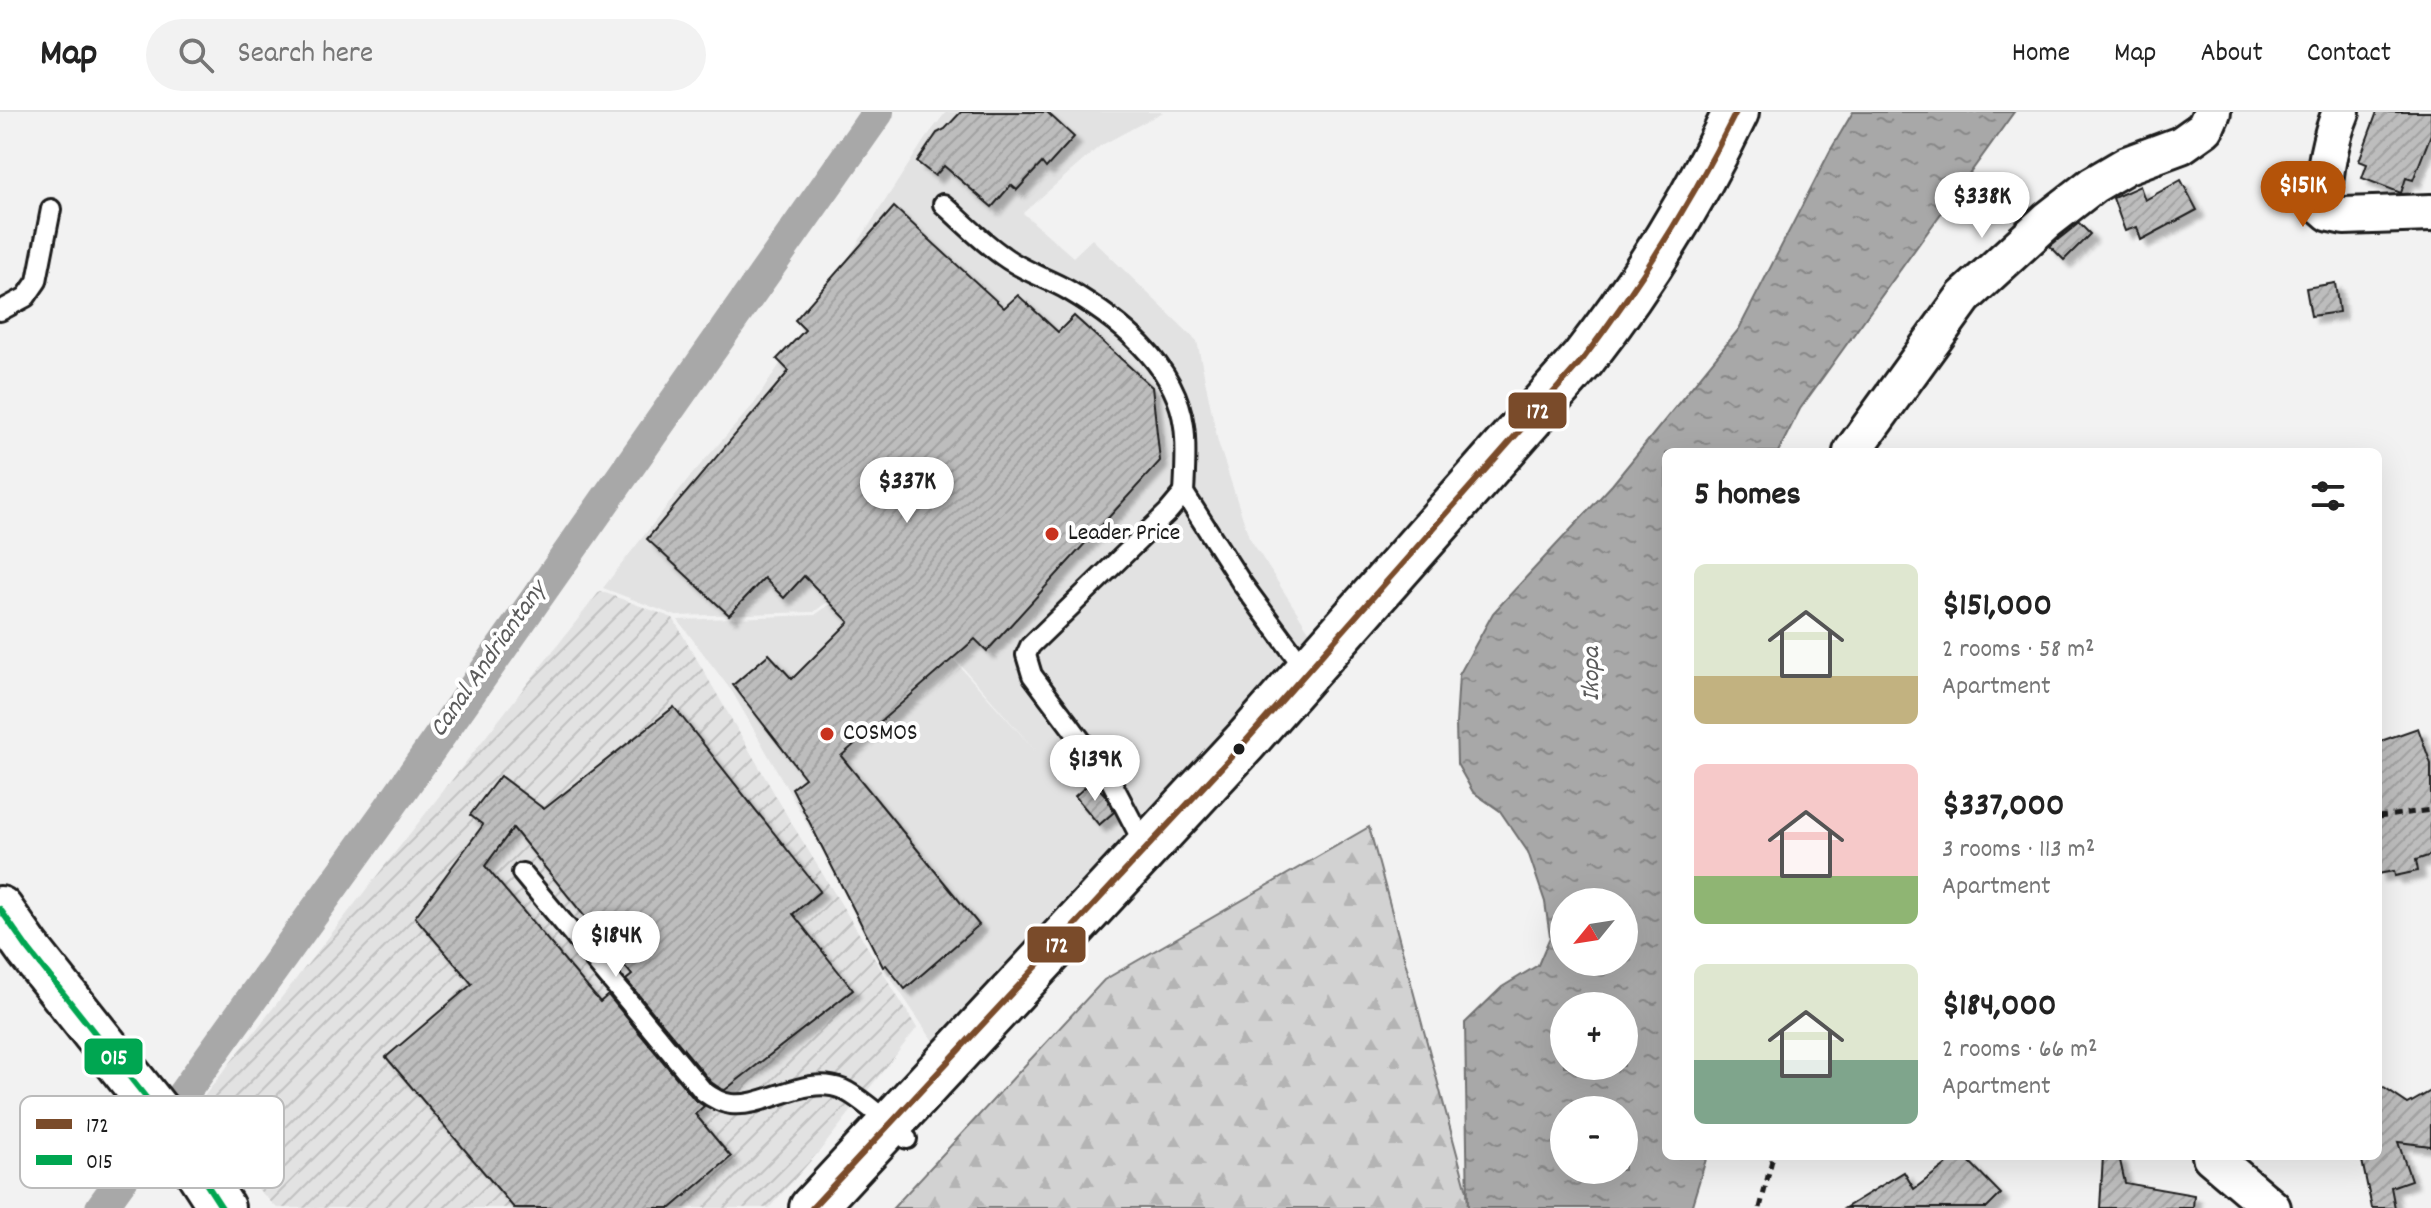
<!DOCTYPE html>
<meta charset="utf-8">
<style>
body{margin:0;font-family:Dekko,sans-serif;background:#f2f2f2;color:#222;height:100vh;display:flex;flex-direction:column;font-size:30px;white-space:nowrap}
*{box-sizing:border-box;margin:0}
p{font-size:26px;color:#767676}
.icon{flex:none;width:44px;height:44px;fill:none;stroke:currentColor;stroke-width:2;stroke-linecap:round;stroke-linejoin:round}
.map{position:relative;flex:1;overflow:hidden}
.drawer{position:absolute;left:1662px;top:336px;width:720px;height:712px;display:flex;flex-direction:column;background:#fff;border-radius:12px;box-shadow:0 8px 32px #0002}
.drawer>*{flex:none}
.needle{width:52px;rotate:240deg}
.tools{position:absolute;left:1550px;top:776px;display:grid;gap:16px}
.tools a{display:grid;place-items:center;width:88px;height:88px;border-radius:50%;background:#fff;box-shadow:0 8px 32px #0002;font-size:40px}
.price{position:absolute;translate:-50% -68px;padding:0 18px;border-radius:28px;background:#fff;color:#222;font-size:26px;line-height:52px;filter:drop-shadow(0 2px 4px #0008)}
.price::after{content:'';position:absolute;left:50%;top:48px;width:24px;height:18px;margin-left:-12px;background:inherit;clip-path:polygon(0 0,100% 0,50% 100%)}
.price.current{background:#b45309;color:#fff}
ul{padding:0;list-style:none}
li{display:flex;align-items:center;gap:24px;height:200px;padding:0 32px}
li span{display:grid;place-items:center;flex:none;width:224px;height:160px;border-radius:12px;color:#555}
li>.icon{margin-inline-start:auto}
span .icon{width:96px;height:96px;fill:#fffc;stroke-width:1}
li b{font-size:34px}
h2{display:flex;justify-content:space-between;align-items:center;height:96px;padding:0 32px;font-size:34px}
header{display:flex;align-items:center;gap:48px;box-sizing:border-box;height:112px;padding:0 40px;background:#fff;border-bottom:2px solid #e0e0e0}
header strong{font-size:38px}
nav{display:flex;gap:44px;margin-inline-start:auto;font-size:28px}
.search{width:560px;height:72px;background:#f2f2f2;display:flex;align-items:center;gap:20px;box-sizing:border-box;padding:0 28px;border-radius:44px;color:#767676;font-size:30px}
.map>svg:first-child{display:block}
</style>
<header>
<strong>Map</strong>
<div class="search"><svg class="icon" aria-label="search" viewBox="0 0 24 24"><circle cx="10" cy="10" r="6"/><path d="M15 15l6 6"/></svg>Search here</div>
<nav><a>Home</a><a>Map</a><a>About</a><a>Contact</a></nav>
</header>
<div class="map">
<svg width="2431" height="1096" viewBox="0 0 2431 1096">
<defs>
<pattern id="industrial-furrows" width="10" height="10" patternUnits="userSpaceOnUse" patternTransform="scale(2)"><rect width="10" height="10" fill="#e2e2e2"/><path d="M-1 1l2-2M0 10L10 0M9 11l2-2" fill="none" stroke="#c1c1c1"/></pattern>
<pattern id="forest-firs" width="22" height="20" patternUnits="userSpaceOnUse" patternTransform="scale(2)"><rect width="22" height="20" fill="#d2d2d2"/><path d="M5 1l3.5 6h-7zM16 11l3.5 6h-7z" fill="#b4b4b4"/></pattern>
<pattern id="water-ripples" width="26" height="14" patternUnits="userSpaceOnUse" patternTransform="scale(2)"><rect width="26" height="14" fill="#a8a8a8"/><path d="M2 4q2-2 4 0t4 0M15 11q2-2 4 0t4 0" fill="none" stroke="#888"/></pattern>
<pattern id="building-hatch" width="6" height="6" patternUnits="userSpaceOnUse" patternTransform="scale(2)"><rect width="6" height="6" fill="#bdbdbd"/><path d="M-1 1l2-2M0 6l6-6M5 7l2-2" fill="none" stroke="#a2a2a2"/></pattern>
<filter id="shadow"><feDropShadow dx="7" dy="7" stdDeviation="2" flood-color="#0004"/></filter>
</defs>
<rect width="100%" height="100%" fill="#f2f2f2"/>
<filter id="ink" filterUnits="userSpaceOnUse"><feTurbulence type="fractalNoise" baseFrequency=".0125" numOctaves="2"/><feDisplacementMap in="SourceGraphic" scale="16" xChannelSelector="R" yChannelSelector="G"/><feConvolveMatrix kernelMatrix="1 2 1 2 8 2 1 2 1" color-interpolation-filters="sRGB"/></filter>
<g filter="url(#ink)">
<!-- built -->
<polygon fill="#e2e2e2" points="946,0 1163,0 1100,34 1023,101 1073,145 1092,127 1197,229 1218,330 1249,425 1311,522 1123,739 933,929 888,862 863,819 848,784 733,581 678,508 815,503 874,460 1036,639 874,454 814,500 676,504 603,476 688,367 754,292 925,27"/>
<!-- industrial -->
<polygon fill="url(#industrial-furrows)" points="600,479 673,506 792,712 917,916 822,1036 769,1096 277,1096 187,1006"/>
<!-- forest -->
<polygon fill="url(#forest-firs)" stroke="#777" stroke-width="2" points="1369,715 1467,1079 1468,1096 893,1096 1104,868"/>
<!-- water -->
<path fill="url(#water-ripples)" stroke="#707070" stroke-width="2" fill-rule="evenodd" d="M1853 0H2014L1800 297 1778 340H1666V1044H1707L1691 1096H1468L1465 911 1502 875 1538 853 1550 825 1545 790 1528 740 1500 699 1473 680 1457 652 1456 612 1459 563 1493 501 1612 373 1739 217 1830 39ZM1564 790H1624V850H1564ZM1564 894H1624V954H1564ZM1564 998H1624V1058H1564Z"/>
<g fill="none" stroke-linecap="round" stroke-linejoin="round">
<!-- canal -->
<polyline stroke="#a8a8a8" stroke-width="32" points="101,1096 385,702 878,0"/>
</g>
<!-- building -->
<g fill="url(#building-hatch)" stroke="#1c1c1c" stroke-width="2" filter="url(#shadow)">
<polygon points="961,0 1047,0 1074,25 1046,56 1042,51 1017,78 1011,73 992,95 944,54 935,64 917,50 937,21 945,17"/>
<polygon points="2377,0 2431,0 2431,22 2413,68 2406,66 2401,81 2362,66 2367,52 2359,49"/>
<polygon points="2181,68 2197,98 2141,128 2137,115 2125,119 2113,86 2140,74 2145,88"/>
<polygon points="894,95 1004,196 1018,183 1058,220 1074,204 1152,275 1160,349 987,539 975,527 841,644 979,813 905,877 886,853 883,855 792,676 805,666 733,573 769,542 792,567 849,510 804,464 784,486 764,466 729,503 647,427 789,259 777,247 805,218 795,208"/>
<polygon points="2079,111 2090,122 2064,148 2050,134"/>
<polygon points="2335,171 2339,200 2311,204 2306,176"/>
<polygon points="674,595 820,779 793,802 853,878 725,978 721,977 711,970 626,868 632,863 513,716 485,754 600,890 608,883 694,987 704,994 695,1002 731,1045 671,1096 514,1096 386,945 472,872 415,805 483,713 470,703 500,664 544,697"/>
<polygon points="2418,616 2431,652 2431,743 2416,748 2418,759 2395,764 2394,759 2378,762 2378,630"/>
<polygon points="1092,669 1105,683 1114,700 1099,713 1075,684"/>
<polygon points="2378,972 2408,992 2431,979 2431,1034 2398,1030 2411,1068 2391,1075 2395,1096 2372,1096 2361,1044 2378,1044"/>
<polygon points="1957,1044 1964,1044 2001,1082 1987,1096 1845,1096 1904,1060 1914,1077"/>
<polygon points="2103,1044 2119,1044 2125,1071 2194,1083 2193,1096 2100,1096"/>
</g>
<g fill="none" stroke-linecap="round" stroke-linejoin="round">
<defs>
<g id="service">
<path d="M943 92C962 109 981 129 1003 144 1023 159 1047 166 1068 178 1119 208 1176 252 1184 314 1187 336 1185 359 1184 381"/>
<polyline points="0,199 26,185 37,169 51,97"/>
<polyline points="1146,736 1110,667 1032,563 1026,543 1030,534 1168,400 1184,381 1243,473 1308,561"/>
<path d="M522 761 703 979C711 985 720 991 731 992 765 996 806 962 842 977 862 986 890 1013 907 1027"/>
</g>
<g id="minor">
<path d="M2341 0C2329 29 2324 62 2322 94L2330 101 2344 104 2431 101"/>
<polyline points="1852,340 1964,185 2048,108 2093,73 2127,53 2181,33 2205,16 2212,0"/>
<polyline points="2211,1044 2272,1096"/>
</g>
<g id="primary">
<polyline points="0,797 28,837 171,1017 222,1096"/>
<path d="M812 1096 1245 630 1583 247C1643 170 1694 88 1736 0"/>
</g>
</defs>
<!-- service casing -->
<use href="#service" stroke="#1c1c1c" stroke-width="24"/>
<!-- minor casing -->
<use href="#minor" stroke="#1c1c1c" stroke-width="42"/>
<!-- primary casing -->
<use href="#primary" stroke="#1c1c1c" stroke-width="50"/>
<!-- path -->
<g stroke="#1c1c1c" stroke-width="5" stroke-dasharray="8 6" stroke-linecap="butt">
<polyline points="2378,705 2431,698"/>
<polyline points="1760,1096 1773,1044"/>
</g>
<!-- service -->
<use href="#service" stroke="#fff" stroke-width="18"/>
<!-- minor -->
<use href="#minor" stroke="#fff" stroke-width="36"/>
<!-- primary -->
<use href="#primary" stroke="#fff" stroke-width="44"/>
<defs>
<path id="bus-1" d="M812 1096 1245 630 1583 247C1642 169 1693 88 1736 0"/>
<polyline id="bus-2" points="0,797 28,837 171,1017 222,1096"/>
</defs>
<!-- bus-1 casing -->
<use href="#bus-1" stroke="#fff" stroke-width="12"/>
<!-- bus-2 casing -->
<use href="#bus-2" stroke="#fff" stroke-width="12"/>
<!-- bus-1 -->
<use href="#bus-1" stroke="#7a4b2a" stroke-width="6"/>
<!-- bus-2 -->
<use href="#bus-2" stroke="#00a651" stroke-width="6"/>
</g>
</g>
<!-- markers -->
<g fill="#c8321e" stroke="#fff" stroke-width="3">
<circle cx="1052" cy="422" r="8"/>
<circle cx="827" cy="622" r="8"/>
</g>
<circle fill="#1c1c1c" stroke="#fff" stroke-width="3" cx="1239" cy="637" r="7"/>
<g text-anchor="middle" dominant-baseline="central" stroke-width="8" stroke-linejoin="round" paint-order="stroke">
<!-- poi labels -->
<g font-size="24" fill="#1c1c1c" stroke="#fff" text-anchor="start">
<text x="1068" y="422">Leader Price</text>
<text x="843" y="622">COSMOS</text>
</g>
<!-- water labels -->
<g font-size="26" font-style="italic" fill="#5b5b5b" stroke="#fff">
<text transform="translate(489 548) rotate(-55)">Canal Andriantany</text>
<text transform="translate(1592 562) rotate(-90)">Ikopa</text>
</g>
</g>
<!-- legend -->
<rect x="20" y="984" width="264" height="92" rx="12" fill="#fff" stroke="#bbb" stroke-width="2"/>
<rect x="36" y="1007" width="36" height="10" fill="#7a4b2a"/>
<rect x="36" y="1043" width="36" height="10" fill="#00a651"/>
<g font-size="22" fill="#1c1c1c">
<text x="86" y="1020">172</text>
<text x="86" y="1056">015</text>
</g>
<g stroke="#fff" stroke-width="3">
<rect x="1507" y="279" width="61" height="39" rx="8" fill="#7a4b2a"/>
<rect x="1026" y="813" width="61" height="39" rx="8" fill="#7a4b2a"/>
<rect x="83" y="925" width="61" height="39" rx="8" fill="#00a651"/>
</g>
<g font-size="22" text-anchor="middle" font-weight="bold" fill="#fff">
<text x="1538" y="306">172</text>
<text x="1057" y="840">172</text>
<text x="114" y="952">015</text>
</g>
</svg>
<div class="tools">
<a><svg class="needle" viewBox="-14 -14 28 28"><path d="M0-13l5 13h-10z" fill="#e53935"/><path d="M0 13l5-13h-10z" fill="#767676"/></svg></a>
<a>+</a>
<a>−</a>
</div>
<b class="price current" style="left:2303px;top:117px">$151K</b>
<b class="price" style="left:1982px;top:128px">$338K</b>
<b class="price" style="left:907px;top:413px">$337K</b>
<b class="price" style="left:1095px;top:691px">$139K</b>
<b class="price" style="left:616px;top:867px">$184K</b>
<section class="drawer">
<h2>5 homes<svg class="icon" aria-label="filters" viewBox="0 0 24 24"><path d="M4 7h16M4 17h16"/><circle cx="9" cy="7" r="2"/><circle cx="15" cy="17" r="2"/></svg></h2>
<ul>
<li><span style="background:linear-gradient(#dfe7d0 70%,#c2b280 0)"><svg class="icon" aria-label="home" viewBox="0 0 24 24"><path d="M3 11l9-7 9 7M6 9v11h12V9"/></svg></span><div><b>$151,000</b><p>2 rooms · 58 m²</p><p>Apartment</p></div></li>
<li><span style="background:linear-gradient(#f6c9c9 70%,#8fb573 0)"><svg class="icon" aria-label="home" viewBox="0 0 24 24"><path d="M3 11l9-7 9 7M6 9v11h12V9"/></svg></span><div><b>$337,000</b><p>3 rooms · 113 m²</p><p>Apartment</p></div></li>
<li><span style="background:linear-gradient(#dfe7d0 60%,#7fa58c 0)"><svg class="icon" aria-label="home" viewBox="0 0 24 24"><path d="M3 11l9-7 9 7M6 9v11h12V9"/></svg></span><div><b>$184,000</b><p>2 rooms · 66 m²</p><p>Apartment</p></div></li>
</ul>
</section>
</div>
